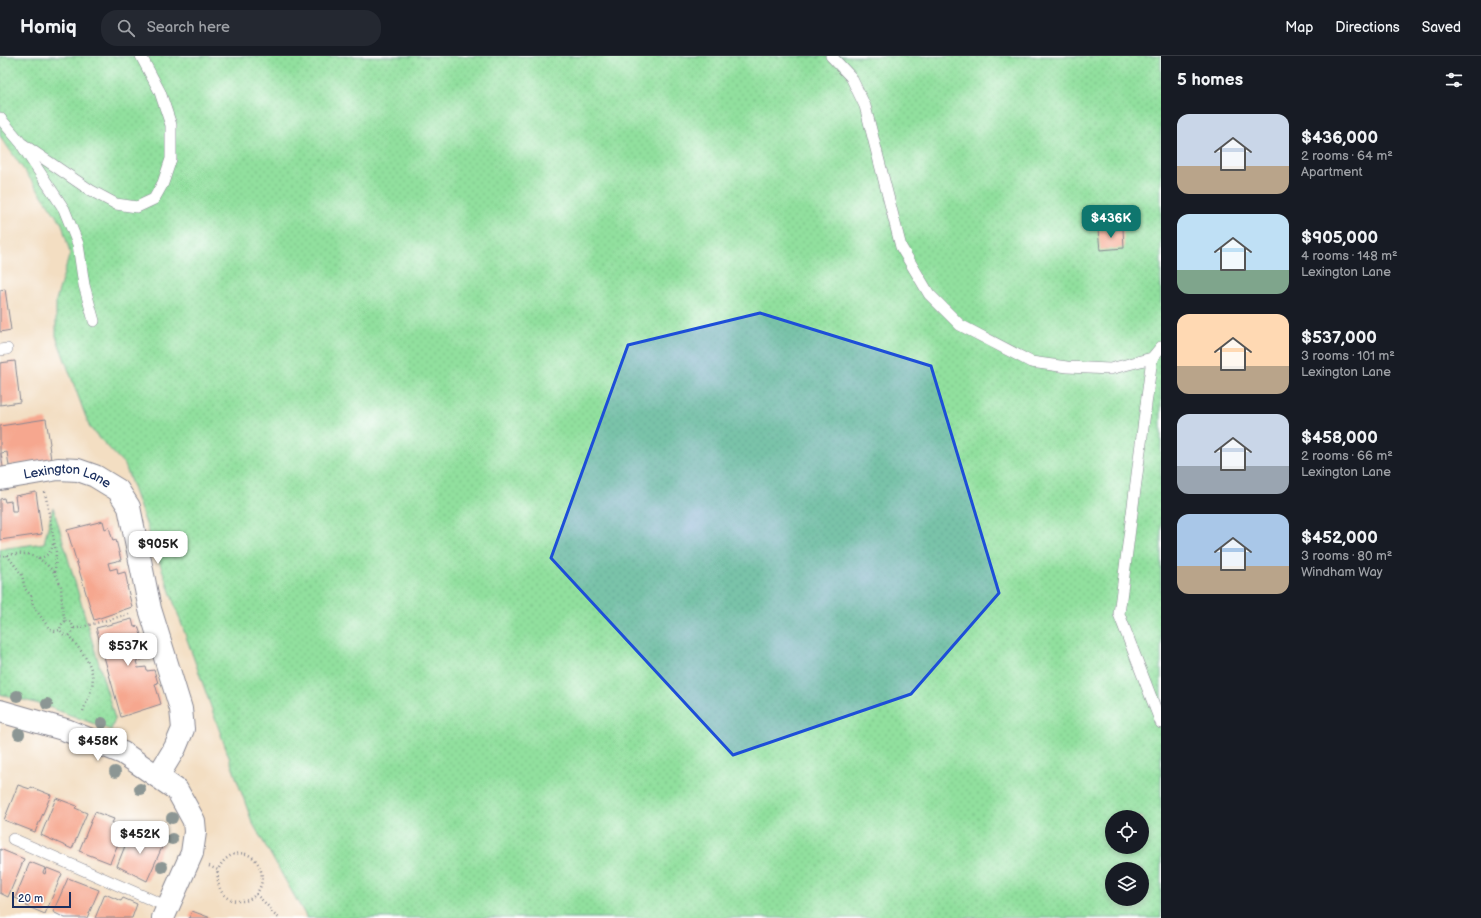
<!DOCTYPE html>
<meta charset="utf-8">
<style>
body{margin:0;font-family:"Balsamiq Sans",sans-serif;background:#242831;color:#f1f3f6;height:100vh;display:flex;flex-direction:column;font-size:15px;white-space:nowrap}
*{box-sizing:border-box;margin:0}
p{font-size:13px;color:#9ea1a6}
.icon{flex:none;width:22px;height:22px;fill:none;stroke:currentColor;stroke-width:2;stroke-linecap:round;stroke-linejoin:round}
.map{position:relative;flex:1;overflow:hidden}
.sheet{display:flex;flex-direction:column;background:#171b24;width:320px}
.sheet>*{flex:none}
.fabs{position:absolute;left:1105px;top:754px;display:grid;gap:8px}
.fabs a{display:grid;place-items:center;width:44px;height:44px;border-radius:50%;background:#171b24;box-shadow:0 2px 6px #0003;font-size:20px}
.scale{position:absolute;left:12px;bottom:10px;width:59px;box-sizing:border-box;padding-left:4px;border:2px solid #1b2f5e;border-top:0;font-size:11px;line-height:14px;white-space:nowrap;color:#1b2f5e;-webkit-text-stroke:3px #fff;paint-order:stroke}
.price{position:absolute;translate:-50% -34px;padding:0 9px;border-radius:8px;background:#fff;color:#222;font-size:13px;line-height:26px;filter:drop-shadow(0 1px 2px #0008)}
.price::after{content:'';position:absolute;left:50%;top:24px;width:12px;height:9px;margin-left:-6px;background:inherit;clip-path:polygon(0 0,100% 0,50% 100%)}
.price.on{background:#0f766e;color:#fff}
ul{padding:0;list-style:none}
li{display:flex;align-items:center;gap:12px;height:100px;padding:0 16px}
li span{display:grid;place-items:center;flex:none;width:112px;height:80px;border-radius:12px;color:#555}
li>.icon{margin-inline-start:auto}
span .icon{width:48px;height:48px;fill:#fffc;stroke-width:1}
li b{font-size:17px}
h2{display:flex;justify-content:space-between;align-items:center;height:48px;padding:0 16px;font-size:17px}
header{display:flex;align-items:center;gap:24px;box-sizing:border-box;height:56px;padding:0 20px;background:#171b24;border-bottom:1px solid #363941}
header strong{font-size:19px}
nav{display:flex;gap:22px;margin-inline-start:auto;font-size:14px}
.search{width:280px;height:36px;background:#242831;display:flex;align-items:center;gap:10px;box-sizing:border-box;padding:0 14px;border-radius:16px;color:#9ea1a6;font-size:15px}
main{display:flex;flex:1;min-height:0}
.map>svg:first-child{display:block}
</style>
<header>
<strong>Homiq</strong>
<div class="search"><svg class="icon" aria-label="search" viewBox="0 0 24 24"><circle cx="10" cy="10" r="6"/><path d="M15 15l6 6"/></svg>Search here</div>
<nav><a>Map</a><a>Directions</a><a>Saved</a></nav>
</header>
<main>
<div class="map">
<svg width="1161" height="862" viewBox="0 0 1161 862">
<defs>
<pattern id="grass-dots" width="8" height="8" patternUnits="userSpaceOnUse"><rect width="8" height="8" fill="#91e09e"/><path d="M2 2h.1M6 6h.1" fill="none" stroke="#7cc08a" stroke-width="1.8" stroke-linecap="round"/></pattern>
</defs>
<rect width="100%" height="100%" fill="#fff"/>
<filter id="ink" filterUnits="userSpaceOnUse"><feTurbulence type="fractalNoise" baseFrequency=".025" numOctaves="2"/><feDisplacementMap in="SourceGraphic" scale="8" xChannelSelector="R" yChannelSelector="G"/><feConvolveMatrix kernelMatrix="1 2 1 2 8 2 1 2 1" color-interpolation-filters="sRGB"/></filter>
<filter id="wash" filterUnits="userSpaceOnUse"><feTurbulence type="fractalNoise" baseFrequency=".012" numOctaves="4" result="noise"/><feDisplacementMap in="SourceGraphic" scale="16" xChannelSelector="R" yChannelSelector="G"/><feGaussianBlur stdDeviation="0.9" result="paint"/><feColorMatrix in="noise" values="0 0 0 0 0 0 0 0 0 0 0 0 0 0 0 0 0 1.4 0 .05"/><feComposite in="paint" operator="in"/></filter>
<g filter="url(#wash)">
<rect width="100%" height="100%" fill="#f3dec2"/>
<!-- grass -->
<g fill="url(#grass-dots)" stroke="#56887e" fill-rule="evenodd">
<path d="M0 0H1161V862H307L252 766 125 409 90 372 56 280V244L70 197 62 168 0 80ZM1112 761H1142V791H1112ZM1112 813H1142V843H1112Z"/>
<polygon points="53,451 115,663 111,674 43,649 0,638 0,493 44,487"/>
</g>
<g id="blocks">
<!-- building -->
<g fill="#f6a78f">
<polygon points="1123,173 1124,192 1100,194 1098,174"/>
<polygon points="5,233 11,274 0,276 0,234"/>
<polygon points="15,305 20,346 0,349 0,307"/>
<polygon points="46,363 50,388 49,389 51,404 9,410 7,396 1,397 3,411 0,412 0,370"/>
<polygon points="36,436 42,478 0,484 0,443 4,442 5,446 11,445 12,455 17,455 15,440"/>
<polygon points="103,465 105,473 109,471 113,485 116,484 121,504 108,507 110,514 117,512 118,518 125,516 128,530 127,530 132,551 94,564 67,474"/>
<polygon points="132,563 134,571 138,570 142,582 144,581 150,602 136,605 138,612 146,611 147,615 154,614 158,627 155,628 161,648 121,661 96,572"/>
<polygon points="18,729 30,733 31,731 51,739 35,776 4,764"/>
<polygon points="56,742 77,750 75,752 87,757 72,793 41,779"/>
<polygon points="95,756 114,763 112,767 125,771 110,807 79,795"/>
<polygon points="131,775 151,782 151,783 163,789 147,825 117,810"/>
<polygon points="0,793 24,803 8,841 0,837"/>
<polygon points="30,806 45,812 43,817 45,818 47,812 62,818 45,858 26,850 27,847 15,842"/>
<polygon points="68,822 99,834 87,862 65,862 53,856"/>
<polygon points="105,838 121,845 123,842 137,848 132,862 95,862"/>
<polygon points="192,855 211,862 189,862"/>
</g>
</g>
</g>
<g filter="url(#ink)">
<use href="#blocks" fill-opacity="0" stroke="#878690" stroke-width="1"/>
<g fill="none" stroke-linecap="round" stroke-linejoin="round">
<defs>
<g id="lane">
<polyline points="831,0 851,21 865,50 901,191 929,238 960,269 1031,306 1067,311 1110,313 1152,302 1161,291"/>
<polyline points="0,62 21,87 90,134 116,148 137,151 154,143 163,127 171,103 171,69 160,36 141,0"/>
<polyline points="23,91 64,153 78,188 84,229 94,265"/>
<polyline points="0,294 7,293"/>
<polyline points="1152,302 1119,558 1161,667"/>
<polyline points="13,783 168,851"/>
</g>
<g id="street">
<path id="s1" d="M0 423 58 413 78 414 95 420 118 434 129 451 150 553 181 653 183 673 175 692 158 720"/>
<polyline points="0,655 66,674 123,697 177,734 194,765 195,776 192,797 163,862"/>
</g>
</defs>
<!-- lane casing -->
<use href="#lane" stroke="#878690" stroke-width="12"/>
<!-- street casing -->
<use href="#street" stroke="#878690" stroke-width="24"/>
<!-- path -->
<g stroke="#878690" stroke-width="2.5" stroke-dasharray="1 3" stroke-linecap="butt">
<path d="M45 436 56 496 55 517 61 530 62 549 65 565 71 566C74 572 74 575 69 580 81 595 96 610 92 631 90 639 86 647 83 655"/>
<polyline points="7,499 22,519 25,533 31,539 33,550 49,572 55,575 60,574"/>
<path d="M0 500C9 499 17 497 26 498 30 498 34 501 38 502 46 502 52 495 53 488"/>
<polyline points="38,502 47,509 55,517"/>
<polyline points="65,565 61,569 60,574 64,579 69,580"/>
<polyline points="74,572 78,572 129,558"/>
<path d="M209 810 218 814C216 828 221 845 239 845 242 845 245 845 248 844 275 831 259 786 230 800 224 804 221 807 218 814"/>
<polyline points="256,838 270,852 272,857 279,862"/>
</g>
<!-- lane -->
<use href="#lane" stroke="#fff" stroke-width="11"/>
<!-- street -->
<use href="#street" stroke="#fff" stroke-width="22"/>
</g>
<!-- trees -->
<g fill="#8c9694">
<circle cx="17" cy="640" r="6"/>
<circle cx="47" cy="648" r="6"/>
<circle cx="102" cy="667" r="6"/>
<circle cx="19" cy="678" r="6"/>
<circle cx="115" cy="716" r="6"/>
<circle cx="140" cy="733" r="6"/>
<circle cx="172" cy="762" r="6"/>
<circle cx="172" cy="783" r="6"/>
<circle cx="162" cy="811" r="6"/>
</g>
</g>
<!-- marked area -->
<path fill="#1d4ed8" fill-opacity="0.2" stroke="#1d4ed8" stroke-width="3" stroke-linejoin="round" d="M760 257 931 310 999 537 911 638 733 699 551 502 628 289Z"/>
<g text-anchor="middle" dominant-baseline="central" stroke-width="3.5" stroke-linejoin="round" paint-order="stroke">
<!-- street labels -->
<g font-size="13" fill="#1b2f5e" stroke="#fff">
<text stroke="none"><textPath href="#s1" startOffset="69">Lexington Lane</textPath></text>
</g>
</g>
</svg>
<div class="fabs">
<a><svg class="icon" aria-label="locate" viewBox="0 0 24 24"><circle cx="12" cy="12" r="6"/><path d="M12 2v4M12 18v4M2 12h4M18 12h4"/></svg></a>
<a><svg class="icon" aria-label="layers" viewBox="0 0 24 24"><path d="M12 4l9 5-9 5-9-5zM3 14l9 5 9-5"/></svg></a>
</div>
<div class="scale">20 m</div>
<b class="price on" style="left:1111px;top:183px">$436K</b>
<b class="price" style="left:158px;top:509px">$905K</b>
<b class="price" style="left:128px;top:611px">$537K</b>
<b class="price" style="left:98px;top:706px">$458K</b>
<b class="price" style="left:140px;top:799px">$452K</b>
</div>
<section class="sheet">
<h2>5 homes<svg class="icon" aria-label="filters" viewBox="0 0 24 24"><path d="M4 7h16M4 17h16"/><circle cx="9" cy="7" r="2"/><circle cx="15" cy="17" r="2"/></svg></h2>
<ul>
<li><span style="background:linear-gradient(#c9d6e8 65%,#b9a48a 0)"><svg class="icon" aria-label="home" viewBox="0 0 24 24"><path d="M3 11l9-7 9 7M6 9v11h12V9"/></svg></span><div><b>$436,000</b><p>2 rooms · 64 m²</p><p>Apartment</p></div></li>
<li><span style="background:linear-gradient(#bfe0f5 70%,#7fa58c 0)"><svg class="icon" aria-label="home" viewBox="0 0 24 24"><path d="M3 11l9-7 9 7M6 9v11h12V9"/></svg></span><div><b>$905,000</b><p>4 rooms · 148 m²</p><p>Lexington Lane</p></div></li>
<li><span style="background:linear-gradient(#ffd9b3 65%,#b9a48a 0)"><svg class="icon" aria-label="home" viewBox="0 0 24 24"><path d="M3 11l9-7 9 7M6 9v11h12V9"/></svg></span><div><b>$537,000</b><p>3 rooms · 101 m²</p><p>Lexington Lane</p></div></li>
<li><span style="background:linear-gradient(#c9d6e8 65%,#9aa5b1 0)"><svg class="icon" aria-label="home" viewBox="0 0 24 24"><path d="M3 11l9-7 9 7M6 9v11h12V9"/></svg></span><div><b>$458,000</b><p>2 rooms · 66 m²</p><p>Lexington Lane</p></div></li>
<li><span style="background:linear-gradient(#a9c7e8 65%,#b9a48a 0)"><svg class="icon" aria-label="home" viewBox="0 0 24 24"><path d="M3 11l9-7 9 7M6 9v11h12V9"/></svg></span><div><b>$452,000</b><p>3 rooms · 80 m²</p><p>Windham Way</p></div></li>
</ul>
</section>
</main>
